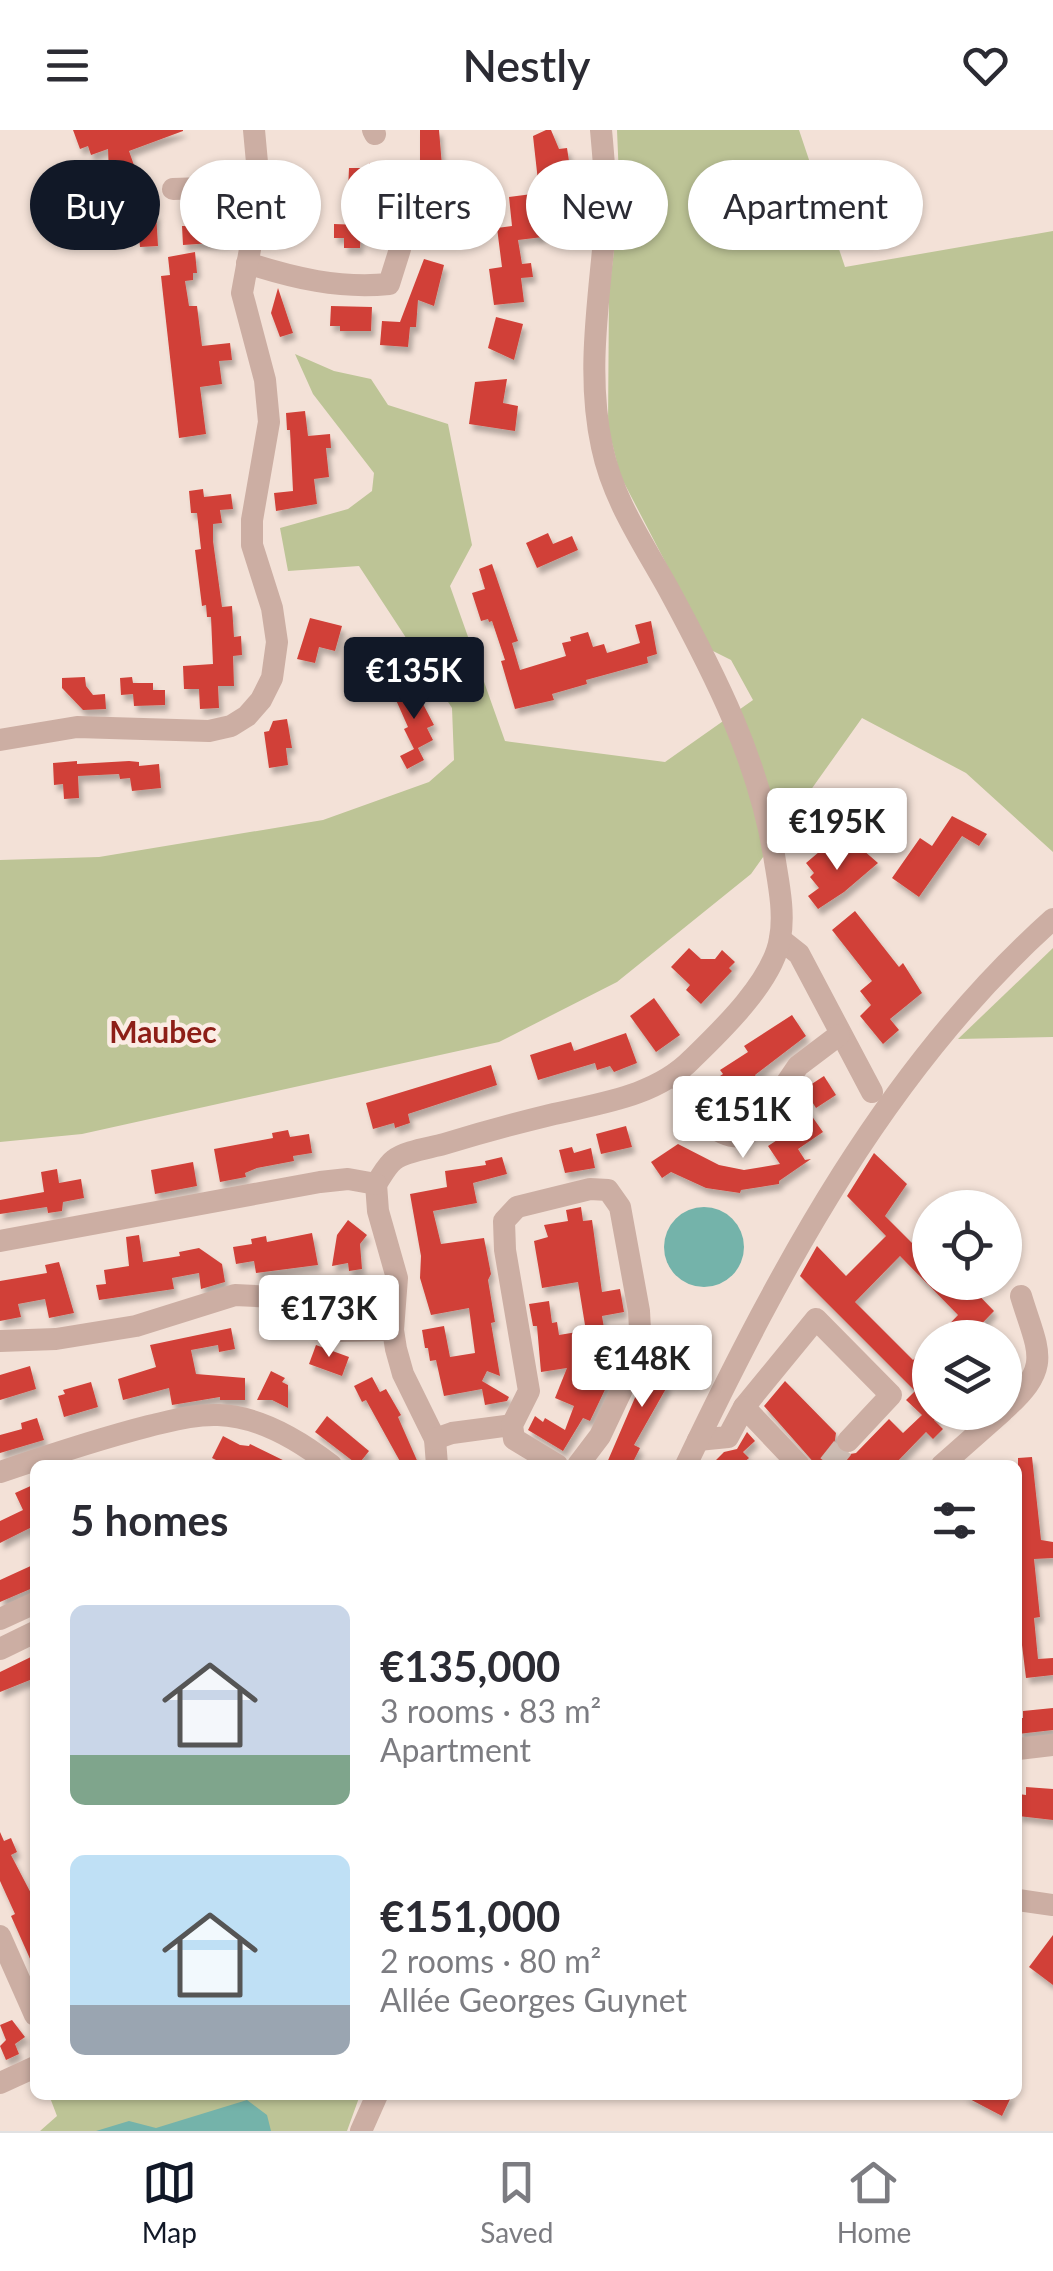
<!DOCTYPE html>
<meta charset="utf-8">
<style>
body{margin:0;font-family:Lato,sans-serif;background:#f7f7f7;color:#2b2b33;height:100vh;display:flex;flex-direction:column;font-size:38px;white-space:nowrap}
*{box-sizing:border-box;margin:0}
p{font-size:32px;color:#7c7c81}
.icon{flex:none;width:55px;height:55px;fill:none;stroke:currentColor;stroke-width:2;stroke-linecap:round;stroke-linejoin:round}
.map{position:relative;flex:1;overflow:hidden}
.side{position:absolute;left:30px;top:1330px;width:992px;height:640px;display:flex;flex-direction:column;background:#fff;border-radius:15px;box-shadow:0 2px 8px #0004}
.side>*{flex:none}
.banner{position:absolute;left:30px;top:30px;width:995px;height:90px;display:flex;gap:20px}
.tools{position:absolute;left:912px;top:1060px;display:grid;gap:20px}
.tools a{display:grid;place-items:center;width:110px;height:110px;border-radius:50%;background:#fff;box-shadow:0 2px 8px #0004;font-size:50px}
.price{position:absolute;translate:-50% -85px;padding:0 22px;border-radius:10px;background:#fff;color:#222;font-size:32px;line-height:65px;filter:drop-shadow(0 2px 5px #0008)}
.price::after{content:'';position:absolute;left:50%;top:60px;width:30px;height:22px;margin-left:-15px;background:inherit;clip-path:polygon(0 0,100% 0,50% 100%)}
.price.current{background:#111827;color:#fff}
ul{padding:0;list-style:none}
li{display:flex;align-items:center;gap:30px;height:250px;padding:0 40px}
li span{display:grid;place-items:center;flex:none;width:280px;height:200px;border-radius:15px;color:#555}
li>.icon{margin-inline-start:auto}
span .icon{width:120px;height:120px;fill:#fffc;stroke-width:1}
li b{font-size:42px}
h2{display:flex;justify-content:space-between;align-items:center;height:120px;padding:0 40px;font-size:42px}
.tag{padding:0 35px;border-radius:45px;background:#fff;box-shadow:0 2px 8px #0004;font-size:35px;line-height:90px}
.tag.current{background:#111827;color:#fff}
header{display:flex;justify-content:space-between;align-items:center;height:130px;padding:0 40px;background:#fff;font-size:45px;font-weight:600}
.dock{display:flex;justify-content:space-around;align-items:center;height:140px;border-top:2px solid #e1e1e2;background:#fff;font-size:28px;color:#7c7c81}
.dock a{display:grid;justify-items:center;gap:5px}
.dock .current{color:#111827}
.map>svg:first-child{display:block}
</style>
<header><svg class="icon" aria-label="menu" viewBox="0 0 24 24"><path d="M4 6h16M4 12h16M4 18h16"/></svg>Nestly<svg class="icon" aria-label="heart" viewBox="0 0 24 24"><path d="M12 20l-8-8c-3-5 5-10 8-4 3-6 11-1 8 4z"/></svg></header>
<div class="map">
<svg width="1053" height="2001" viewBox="0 0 1053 2001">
<defs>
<filter id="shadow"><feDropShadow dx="3.5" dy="6" stdDeviation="2.5" flood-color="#0004"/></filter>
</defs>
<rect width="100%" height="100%" fill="#f3e1d7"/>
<!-- green -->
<g fill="#bdc496">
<polygon points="617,0 799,0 845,137 1053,101 1053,722 966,643 862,588 751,744 617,852 499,912 82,1004 0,1012 0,730 99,727 323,690 429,652 454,630 452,578 359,436 288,441 280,398 348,379 372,361 374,343 313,264 295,224 334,241 371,249 388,275 448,294 472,415 450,456 505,611 665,632 753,570 731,530 711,520 620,345 608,297 609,161 620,72"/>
<polygon points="1053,818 1053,907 958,909"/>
<polygon points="49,1965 95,1965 96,1968 129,1965 360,1965 347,2001 40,2001 57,1986"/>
</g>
<!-- water -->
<g fill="#74b3aa">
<circle cx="704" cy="1117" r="40"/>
<polygon points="247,1970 267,1985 271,2001 96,2001 129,1991 156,1998"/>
</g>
<!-- building -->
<g fill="#d14138" filter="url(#shadow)">
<polygon points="73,0 183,0 183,1 129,21 136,41 137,77 115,78 115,69 110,69 108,19 91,25 88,16 80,19"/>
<polygon points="420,0 439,0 442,36 446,36 446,74 447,79 456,79 455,98 449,101 423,101 423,93 408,88 412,74 425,74 425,36 420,35"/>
<polygon points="546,0 551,0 559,19 567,18 570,38 563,39 564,48 538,51 533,6"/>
<polygon points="369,33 384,33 383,78 359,78 359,61 348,61 349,38 369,38"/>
<polygon points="284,45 299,45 299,71 307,71 307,85 283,84"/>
<polygon points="532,64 534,83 540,83 543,107 518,110 522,134 531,133 533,147 521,148 524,172 494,175 489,139 502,137 497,98 512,96 509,67"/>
<polygon points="215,77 216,99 226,98 227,112 183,115 182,96 196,96 195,78"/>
<polygon points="156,83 158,116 140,117 139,106 134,106 133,84"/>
<polygon points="334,94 361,95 360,118 344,118 344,108 334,108"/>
<polygon points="195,122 197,143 193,143 193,150 185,151 189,176 197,176 202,216 230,213 232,230 219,231 222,254 200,257 206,304 179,308 161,146 170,145 168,127"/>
<polygon points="424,129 444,135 434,176 418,170 416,197 410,197 408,217 380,215 382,191 400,192"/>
<polygon points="278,158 293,203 280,207 271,183"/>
<polygon points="331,176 372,177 371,201 340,201 340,196 330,196"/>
<polygon points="496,187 523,194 514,230 488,218"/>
<polygon points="507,249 503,273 518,276 515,301 469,294 475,252"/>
<polygon points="305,281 308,306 330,304 331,318 326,318 329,347 314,349 317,374 276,381 274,363 293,361 290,300 287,300 286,283"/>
<polygon points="203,359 204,367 231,364 233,379 220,380 222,393 213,394 213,411 222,477 232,476 234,507 241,506 242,525 233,526 234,556 218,556 219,578 200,579 199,559 184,559 183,536 213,534 211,487 207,487 206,475 202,476 195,420 201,419 197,383 191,383 189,361"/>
<polygon points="548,403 553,414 572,406 578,420 537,438 526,413"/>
<polygon points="492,434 518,511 512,513 520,540 566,526 562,513 571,511 570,507 588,502 593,517 604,514 607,523 640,513 635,495 651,491 657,524 647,527 648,533 586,550 587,554 552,564 554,570 515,579 501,531 505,530 492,491 489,492 488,489 481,491 472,463 485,459 479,439"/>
<polygon points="310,488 342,496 335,521 319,517 315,533 297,529"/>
<polygon points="85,547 86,556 93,565 105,564 106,579 83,580 62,558 62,548"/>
<polygon points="132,547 133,553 153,553 153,560 165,560 165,575 134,576 133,564 121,565 120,548"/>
<polygon points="411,551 434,595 427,598 433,610 418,618 424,630 407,639 400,626 414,619 404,599 408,597 392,561"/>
<polygon points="287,589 292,618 286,618 288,635 269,638 264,602 269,601 273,591"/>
<polygon points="77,631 77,634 129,631 139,632 139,636 159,634 161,658 132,661 130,648 120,649 119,644 78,646 79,668 64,669 63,654 54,655 53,633"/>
<polygon points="952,686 987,704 979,716 962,706 919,767 892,748 920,708 932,716"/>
<polygon points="855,713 878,733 844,762 818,779 808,766 819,758 810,747 814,743 806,733 826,716 838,731"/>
<polygon points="855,781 899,837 903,833 922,863 890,889 899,900 883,914 860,886 871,875 860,861 872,851 832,800"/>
<polygon points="689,818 701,829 715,829 722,820 735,832 729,838 732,841 701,874 686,860 690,855 671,837"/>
<polygon points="654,868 680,905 656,922 630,886"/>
<polygon points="792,885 806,906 755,945 763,957 732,978 735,981 726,987 702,958 723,944 720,940 748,922 744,916"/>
<polygon points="626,903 637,933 614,942 610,936 597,940 595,933 538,950 530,925 571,912 574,921"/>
<polygon points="491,935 497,955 408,984 410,993 395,998 394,993 373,999 366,973"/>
<polygon points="824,946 836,965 816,978 804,959"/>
<polygon points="804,975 823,1002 798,1019 805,1030 811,1029 779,1051 779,1054 741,1060 740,1063 706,1058 671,1042 662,1048 651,1032 678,1014 719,1035 744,1040 780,1034 768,1016 797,997 788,985"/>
<polygon points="626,996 632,1017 601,1024 596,1004"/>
<polygon points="288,1000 290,1007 309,1004 312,1023 293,1026 294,1031 257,1038 245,1043 246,1047 220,1052 214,1019 273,1008 272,1003"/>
<polygon points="572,1017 574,1023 591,1018 595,1038 565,1043 559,1020"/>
<polygon points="874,1023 907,1054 885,1086 912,1113 920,1105 930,1116 930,1152 966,1152 994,1181 968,1208 936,1208 958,1185 900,1126 855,1172 913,1230 930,1214 930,1282 941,1282 934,1290 943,1299 933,1309 926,1302 894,1335 816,1335 764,1276 785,1251 836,1303 834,1316 844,1325 856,1323 889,1289 903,1303 922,1285 906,1270 915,1261 800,1146 817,1116 846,1146 886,1106 847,1066"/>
<polygon points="502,1027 507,1044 473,1053 477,1073 433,1081 441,1114 484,1108 491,1144 488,1150 495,1192 491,1193 500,1246 487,1241 482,1251 509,1267 507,1271 485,1275 482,1259 444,1266 436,1230 430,1231 428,1218 425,1218 422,1200 444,1196 450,1227 475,1223 469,1178 431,1185 420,1148 421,1126 410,1064 447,1057 445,1041 486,1035 485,1031"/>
<polygon points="193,1032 197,1056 155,1064 151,1040"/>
<polygon points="57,1039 59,1053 81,1049 84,1068 63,1072 62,1081 48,1083 47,1077 0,1084 0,1070 44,1062 41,1042"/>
<polygon points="581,1077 583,1091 592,1090 602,1162 620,1159 624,1182 602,1186 606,1210 619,1208 622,1224 590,1291 583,1288 563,1321 528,1300 535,1286 543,1292 545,1288 565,1300 574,1276 555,1268 567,1238 541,1242 537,1196 533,1196 529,1174 549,1171 552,1193 557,1192 559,1205 577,1202 585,1195 578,1152 542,1158 534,1111 548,1107 544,1095 568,1091 566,1080"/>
<polygon points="348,1090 367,1105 360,1114 362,1139 349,1141 348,1133 332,1136 337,1105"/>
<polygon points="312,1103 318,1135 256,1143 254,1131 236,1134 233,1117 252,1114 251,1109 266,1106 267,1112"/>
<polygon points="139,1105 143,1132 180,1126 179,1122 199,1118 222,1134 225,1152 201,1159 199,1143 172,1148 174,1159 99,1170 96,1155 106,1154 104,1140 129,1136 126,1107"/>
<polygon points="59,1132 74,1183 49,1188 45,1169 18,1174 21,1187 0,1191 0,1151 47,1143 45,1135"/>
<polygon points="231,1198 235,1219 219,1222 218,1215 191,1220 196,1244 245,1248 245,1270 220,1270 220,1267 172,1275 169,1258 123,1270 118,1249 156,1237 150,1215"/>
<polygon points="316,1215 349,1227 342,1246 309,1234"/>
<polygon points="658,1216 677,1226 664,1253 668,1255 634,1315 640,1318 634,1330 630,1335 606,1335 640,1256 645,1258 656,1235 651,1232"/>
<polygon points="30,1236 36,1259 0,1270 0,1245"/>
<polygon points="271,1241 285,1248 282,1252 288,1255 288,1278 272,1270 257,1270"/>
<polygon points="372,1247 380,1262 386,1259 401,1285 398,1287 419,1335 402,1335 366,1270 362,1272 354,1256"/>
<polygon points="91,1252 98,1277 64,1287 58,1266 65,1264 63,1260"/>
<polygon points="327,1286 369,1321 358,1335 315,1302"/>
<polygon points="37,1288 44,1310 0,1323 0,1305 22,1299 21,1293"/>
<polygon points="747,1302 755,1311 743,1322 749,1328 741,1335 711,1335 724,1322 737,1319"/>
<polygon points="223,1306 240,1315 249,1316 250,1314 293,1335 226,1335 212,1328"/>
<polygon points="1032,1327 1041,1410 1053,1412 1053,1428 1034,1429 1040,1487 1034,1488 1038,1529 1053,1528 1053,1545 1026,1548 1018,1482 1018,1328"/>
<polygon points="35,1354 35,1409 30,1398 0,1413 0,1391 23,1380 15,1363"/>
<polygon points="35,1434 35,1457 0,1472 0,1450"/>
<polygon points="35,1525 35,1548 0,1562 0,1542"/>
<polygon points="1053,1578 1053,1600 1018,1604 1018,1588 1023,1588 1023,1581"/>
<polygon points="1026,1657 1053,1659 1053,1690 1018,1686 1019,1664 1026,1665"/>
<polygon points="0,1702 4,1711 11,1708 17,1722 11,1725 35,1771 35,1840 11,1786 15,1784 0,1751"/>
<polygon points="1053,1805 1053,1855 1029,1837"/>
<polygon points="12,1890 25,1907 15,1914 19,1924 6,1930 0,1916 6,1910 0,1895"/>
<polygon points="962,1965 1012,1965 1002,1986"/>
</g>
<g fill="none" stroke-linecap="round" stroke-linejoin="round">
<!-- minor-tunnel -->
<polyline stroke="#cdbcb3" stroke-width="22" stroke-dasharray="22 11" stroke-linecap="butt" points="829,1335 848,1311"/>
<!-- minor -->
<g stroke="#ccaea3" stroke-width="22">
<polyline points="373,0 375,4"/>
<polyline points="173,59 260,56"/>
<path d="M247 133C294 148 339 159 389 154L400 119"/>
<polyline points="0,610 77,597 209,601 231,596 247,586 261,570 272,548 277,512 272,478 252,415 252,390 269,292 265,250 242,163 260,65 254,0"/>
<polyline points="780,809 799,824 872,962"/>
<path d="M676 943C692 969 709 1012 745 1006L760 992 798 936 839 905"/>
<path d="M376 1054C381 1047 387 1035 394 1030 405 1021 430 1018 444 1014 480 1003 517 993 554 984 601 973 656 966 692 929 722 900 774 850 780 808 785 782 778 751 774 725 758 629 715 545 669 460 643 413 613 370 602 317 586 244 599 171 605 98 607 65 604 33 601 0"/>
<polyline points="376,1054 378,1081 397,1148 393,1200 396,1219 403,1244 435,1309 437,1335"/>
<polyline points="0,1111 320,1052 348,1049 376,1054"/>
<polyline points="0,1211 56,1209 136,1196 235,1165 275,1167 317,1195 341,1201 393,1200"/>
<polyline points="744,1277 816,1189 891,1265 848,1311"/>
<path d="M1005 1279C1053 1236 1038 1222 1021 1166"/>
<polyline points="435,1309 452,1303 512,1295"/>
<polyline points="698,1310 728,1307 744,1277 799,1335"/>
<polyline points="557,1335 514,1309 512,1295 529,1261 505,1120 504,1091 517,1077 590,1059 608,1060 620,1077 639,1181 641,1219 600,1306 578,1335"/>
<path d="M686 1335C781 1137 887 937 1053 789"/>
<polyline points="942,1335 1002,1282"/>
<path d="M0 1342C50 1325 98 1309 149 1296 171 1291 195 1284 218 1285 259 1286 300 1311 331 1335"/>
<polyline points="0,1489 35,1473"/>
<polyline points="0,1519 35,1502"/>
<polyline points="1018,1619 1053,1615"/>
<polyline points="1018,1770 1053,1775"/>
<polyline points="0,1806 35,1885"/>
<polyline points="0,1953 35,1937"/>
<polyline points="361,2001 377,1965"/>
</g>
</g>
<g text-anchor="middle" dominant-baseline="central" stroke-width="9" stroke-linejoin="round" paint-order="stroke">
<!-- quarter labels -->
<g font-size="30" font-weight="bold" fill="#8d1e17" stroke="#fbece4">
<text x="163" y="901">Maubec</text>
</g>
</g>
</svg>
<div class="tools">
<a><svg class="icon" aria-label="locate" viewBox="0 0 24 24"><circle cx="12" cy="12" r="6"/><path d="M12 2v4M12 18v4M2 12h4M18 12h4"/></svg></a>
<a><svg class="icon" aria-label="layers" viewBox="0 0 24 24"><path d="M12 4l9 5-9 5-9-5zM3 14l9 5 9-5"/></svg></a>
</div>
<b class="price current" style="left:414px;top:592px">€135K</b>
<b class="price" style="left:837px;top:743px">€195K</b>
<b class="price" style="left:743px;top:1031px">€151K</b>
<b class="price" style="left:329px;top:1230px">€173K</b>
<b class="price" style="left:642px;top:1280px">€148K</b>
<div class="banner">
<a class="tag current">Buy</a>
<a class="tag">Rent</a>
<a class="tag">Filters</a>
<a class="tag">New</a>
<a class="tag">Apartment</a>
</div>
<section class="side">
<h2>5 homes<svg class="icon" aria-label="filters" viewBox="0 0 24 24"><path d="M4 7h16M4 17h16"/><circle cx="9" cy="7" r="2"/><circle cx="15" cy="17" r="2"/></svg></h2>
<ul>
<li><span style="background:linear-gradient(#c9d6e8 75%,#7fa58c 0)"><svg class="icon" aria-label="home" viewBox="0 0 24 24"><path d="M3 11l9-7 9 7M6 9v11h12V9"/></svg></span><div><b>€135,000</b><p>3 rooms · 83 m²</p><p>Apartment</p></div></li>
<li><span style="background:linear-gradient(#bfe0f5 75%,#9aa5b1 0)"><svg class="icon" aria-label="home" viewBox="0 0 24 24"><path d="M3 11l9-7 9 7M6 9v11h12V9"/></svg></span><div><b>€151,000</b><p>2 rooms · 80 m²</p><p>Allée Georges Guynet</p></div></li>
</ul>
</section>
</div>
<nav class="dock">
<a class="current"><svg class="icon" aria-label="map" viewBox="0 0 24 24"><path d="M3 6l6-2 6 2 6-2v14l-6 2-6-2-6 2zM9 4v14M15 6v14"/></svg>Map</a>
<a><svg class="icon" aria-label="saved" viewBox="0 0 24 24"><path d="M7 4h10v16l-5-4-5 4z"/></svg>Saved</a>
<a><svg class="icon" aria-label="home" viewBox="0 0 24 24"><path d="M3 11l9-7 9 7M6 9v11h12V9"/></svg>Home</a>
</nav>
